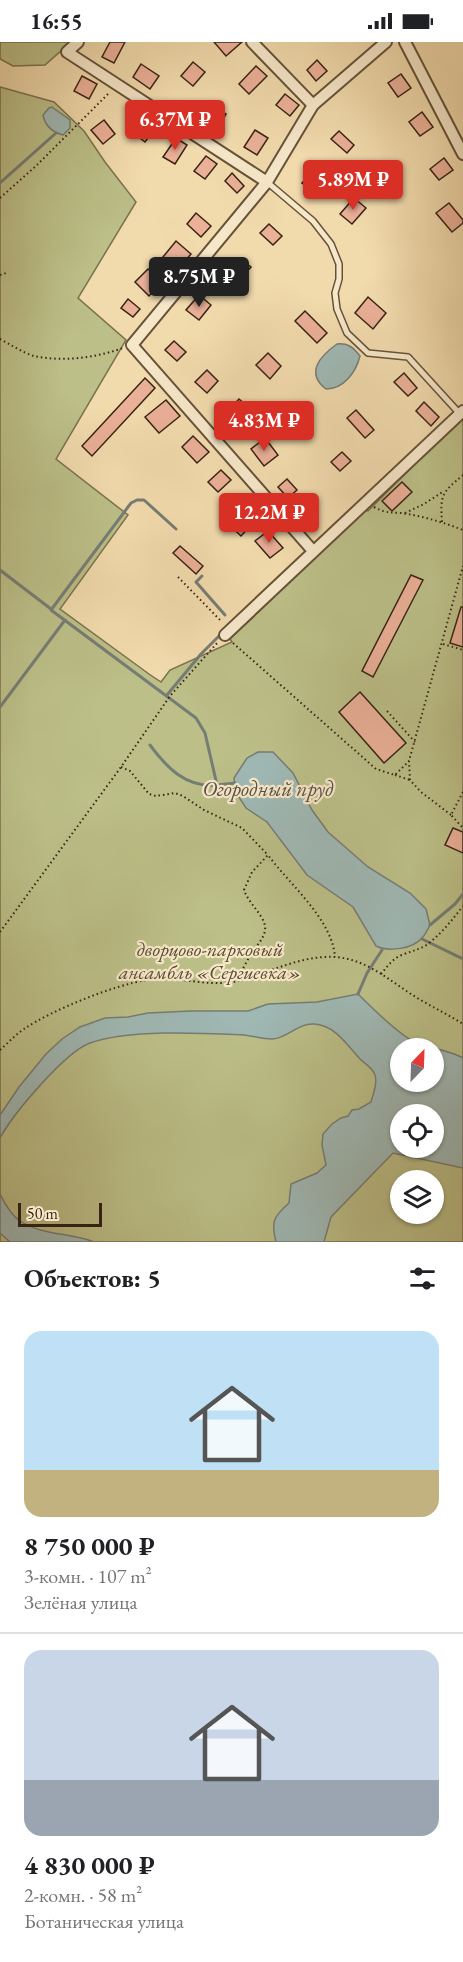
<!DOCTYPE html>
<html lang="ru">
<meta charset="utf-8">
<style>
body{margin:0;font-family:"EB Garamond",serif;background:#f6f6f6;color:#202124;height:100vh;display:flex;flex-direction:column;font-size:22px;white-space:nowrap}
*{box-sizing:border-box;margin:0}
p{font-size:20px;color:#757577}
.icon{flex:none;width:33px;height:33px;fill:none;stroke:currentColor;stroke-width:2;stroke-linecap:round;stroke-linejoin:round}
.map{position:relative;height:1200px;overflow:hidden}
.drawer{display:flex;flex-direction:column;background:#fff;flex:1}
.drawer>*{flex:none}
.needle{width:39px;rotate:23deg}
.buttons{position:absolute;left:390px;top:996px;display:grid;gap:12px}
.buttons a{display:grid;place-items:center;width:54px;height:54px;border-radius:50%;background:#fff;box-shadow:0 2px 4px #0004;font-size:30px}
.scale{position:absolute;left:18px;bottom:15px;width:84px;box-sizing:border-box;padding-left:6px;border:3px solid #382414;border-top:0;font-size:16px;line-height:21px;white-space:nowrap;color:#382414;-webkit-text-stroke:4px #f6e7c9;paint-order:stroke}
.price{position:absolute;translate:-50% -51px;padding:0 14px;border-radius:6px;background:#d93025;color:#fff;font-size:20px;line-height:39px;filter:drop-shadow(0 2px 3px #0008)}
.price::after{content:'';position:absolute;left:50%;top:36px;width:18px;height:14px;margin-left:-9px;background:inherit;clip-path:polygon(0 0,100% 0,50% 100%)}
.price.current{background:#222;color:#fff}
ul{padding:0;list-style:none}
li{display:grid;align-content:center;gap:12px;height:318px;padding:0 24px}
li+li{border-top:2px solid #e0e0e0}
li span{display:grid;place-items:center;height:186px;border-radius:18px;color:#555}
li>.icon{margin-inline-start:auto}
span .icon{width:108px;height:108px;fill:#fffc;stroke-width:1}
li b{font-size:26px}
h2{display:flex;justify-content:space-between;align-items:center;height:72px;padding:0 24px;font-size:26px}
.status{display:flex;justify-content:space-between;align-items:center;height:42px;padding:0 30px;background:#fff;direction:ltr}
.status svg{height:16px;fill:currentColor}
.map>svg:first-child{display:block}
</style>
<div class="status"><b>16:55</b><svg viewBox="0 0 49 12"><path d="M0 12V9h3v3zM5 12V6h3v6zM10 12V3h3v9zM15 12V0h3v12zM26 1h20v11H26zM47 4h2v5h-2z"/></svg></div>
<div class="map">
<svg width="463" height="1200" viewBox="0 0 463 1200">
<rect width="100%" height="100%" fill="#f1daac"/>
<filter id="stains"><feTurbulence type="fractalNoise" baseFrequency=".00333" numOctaves="4"/><feColorMatrix values="0 0 0 0 .2 0 0 0 0 .09 0 0 0 0 .02 0 0 0 .5 -.17"/></filter>
<radialGradient id="worn" r=".72"><stop offset=".6" stop-color="#630" stop-opacity="0"/><stop offset="1" stop-color="#630" stop-opacity=".3"/></radialGradient>
<!-- green -->
<g fill="#bcbf88" stroke="#7a724e" stroke-width="1.5" fill-rule="evenodd">
<polygon points="0,0 71,0 45,23 13,24 0,17"/>
<path d="M0 45 54 60 84 89 105 120 136 160 78 256 126 298 56 417 128 473 60 567 149 632 161 640 170 628 232 600 230 597 365 468 368 469 463 374V1200H0ZM400 1006H434V1040H400ZM400 1072H434V1106H400ZM400 1138H434V1172H400Z"/>
</g>
<!-- water -->
<g fill="#9fb8b4" stroke="#767d74" stroke-width="1.5" fill-rule="evenodd">
<path d="M52 65 70 78V86L63 93C52 90 45 84 43 73L49 66Z"/>
<path d="M337 302C348 301 353 305 360 314 356 330 344 347 326 347 305 331 320 314 337 302Z"/>
<path d="M258 710H273L293 731 312 768 328 790 368 825 410 851 426 867 430 883C428 887 425 893 422 896 413 907 388 910 376 904L353 865 307 833 267 780 246 766 235 749 234 736 247 716Z"/>
<path d="M358 952C371 965 401 995 417 1001 432 1007 449 1008 463 1016V1126L393 1111 331 1175 324 1200H276C271 1180 273 1175 289 1161L291 1142 317 1131 326 1123 322 1103 323 1092 332 1082 341 1076 348 1074 352 1068 359 1067 371 1060C373 1052 378 1042 375 1033 373 1026 365 1022 360 1017 347 1003 335 983 314 982 298 981 286 997 272 997 263 997 253 994 244 993 202 991 130 987 90 1001 65 1010 13 1072 0 1096V1073L19 1045 46 1012 62 997 80 985 105 976 128 975 148 971 191 969H248L268 962 317 960ZM400 1006H434V1040H400ZM400 1072H434V1106H400Z"/>
<path d="M0 1152C5 1162 11 1173 20 1179 41 1193 71 1191 94 1200H10L0 1191Z"/>
</g>
<g fill="none" stroke-linecap="round" stroke-linejoin="round">
<!-- stream -->
<g stroke="#767d74" stroke-width="3">
<polyline points="0,141 56,91"/>
<polyline points="176,487 144,458 137,458 131,461 51,568 196,676 205,691 217,743 235,741"/>
<polyline points="0,528 51,567"/>
<polyline points="202,534 196,540 225,573"/>
<polyline points="167,653 201,612 222,591"/>
<polyline points="0,665 65,578"/>
<path d="M150 703C167 726 186 746 217 743"/>
<polyline points="430,883 455,862 463,852"/>
<polyline points="422,897 463,917"/>
<polyline points="358,952 367,931 382,908"/>
</g>
</g>
<!-- building -->
<g fill="#ebb098" stroke="#382414" stroke-width="1.5">
<polygon points="110,0 125,0 114,21 102,15"/>
<polygon points="214,0 242,0 226,14"/>
<polygon points="317,18 327,29 316,39 307,28"/>
<polygon points="193,20 205,30 193,44 181,34"/>
<polygon points="141,22 159,34 150,47 133,35"/>
<polygon points="256,24 267,34 249,52 239,42"/>
<polygon points="401,32 411,46 398,55 388,41"/>
<polygon points="82,34 97,42 89,57 74,49"/>
<polygon points="285,52 299,63 290,74 276,63"/>
<polygon points="212,64 226,72 217,88 203,79"/>
<polygon points="422,70 433,85 420,94 409,80"/>
<polygon points="104,78 115,92 103,102 91,88"/>
<polygon points="145,78 156,86 145,100 135,92"/>
<polygon points="255,88 268,96 257,113 244,105"/>
<polygon points="339,89 354,103 347,111 331,97"/>
<polygon points="176,96 187,103 175,122 163,115"/>
<polygon points="206,114 217,122 205,137 194,129"/>
<polygon points="444,116 453,128 439,138 430,127"/>
<polygon points="316,124 328,134 314,150 302,141"/>
<polygon points="232,131 244,144 237,151 225,139"/>
<polygon points="354,156 366,166 352,182 340,172"/>
<polygon points="449,161 463,178 463,181 452,190 436,171"/>
<polygon points="196,171 211,184 201,195 187,182"/>
<polygon points="269,182 282,194 273,203 260,191"/>
<polygon points="176,199 191,212 178,227 163,215"/>
<polygon points="240,216 251,225 232,246 221,236"/>
<polygon points="148,227 162,240 149,254 135,240"/>
<polygon points="199,253 211,263 199,278 186,268"/>
<polygon points="368,255 386,271 373,287 355,271"/>
<polygon points="128,257 140,267 133,275 121,266"/>
<polygon points="305,269 327,291 317,301 295,279"/>
<polygon points="174,299 186,310 177,319 165,308"/>
<polygon points="268,311 281,324 270,337 256,323"/>
<polygon points="207,328 218,339 207,351 195,340"/>
<polygon points="404,331 417,346 408,354 394,340"/>
<polygon points="145,336 155,346 92,414 82,404"/>
<polygon points="239,357 247,364 237,375 240,379 233,385 219,370 227,363 230,367"/>
<polygon points="166,358 180,374 159,391 145,375"/>
<polygon points="424,360 439,375 431,384 416,369"/>
<polygon points="356,368 374,388 365,396 347,376"/>
<polygon points="193,394 209,410 197,421 182,405"/>
<polygon points="265,396 278,413 264,424 251,407"/>
<polygon points="342,410 351,419 340,429 331,420"/>
<polygon points="221,428 231,438 218,450 208,440"/>
<polygon points="287,437 297,448 288,456 278,445"/>
<polygon points="402,440 412,450 392,469 382,459"/>
<polygon points="239,460 257,477 241,494 223,477"/>
<polygon points="268,489 283,506 270,516 255,499"/>
<polygon points="180,504 203,524 196,532 173,511"/>
<polygon points="411,533 423,538 373,635 362,629"/>
<polygon points="461,565 463,565 463,605 450,601"/>
<polygon points="360,650 406,701 384,721 339,670"/>
<polygon points="453,786 463,790 463,811 445,803"/>
</g>
<g fill="none" stroke-linecap="round" stroke-linejoin="round">
<defs>
<polyline id="service" points="267,140 313,179 331,202 339,222 339,237 335,251 337,267 347,291 368,311 408,315 460,372"/>
<g id="minor">
<polyline points="78,0 67,10 267,140"/>
<polyline points="252,0 313,63"/>
<polyline points="405,0 463,112"/>
<polyline points="313,509 132,303 267,140 313,63 386,0"/>
<polyline points="225,593 463,369"/>
</g>
</defs>
<!-- service casing -->
<use href="#service" stroke="#66523a" stroke-width="8"/>
<!-- minor casing -->
<use href="#minor" stroke="#66523a" stroke-width="14"/>
<!-- path -->
<g stroke="#382414" stroke-width="2" stroke-dasharray="1.5 3" stroke-linecap="butt">
<polyline points="0,156 36,124 109,51"/>
<polyline points="0,233 6,231"/>
<path d="M0 297C10 302 23 311 34 314 63 320 95 316 123 306"/>
<path d="M374 465C389 473 392 469 407 472 426 475 445 481 463 488"/>
<polyline points="405,471 424,462 444,449"/>
<path d="M442 480C440 452 442 451 463 433"/>
<polyline points="178,535 222,580"/>
<polyline points="233,601 376,727 395,733 409,719"/>
<polyline points="443,602 463,608"/>
<polyline points="387,669 415,700"/>
<polyline points="121,725 130,729 149,752 156,754 175,751 183,754 204,768 242,786 268,813"/>
<polyline points="395,733 410,738"/>
<polyline points="463,750 451,773 463,786"/>
<polyline points="451,773 421,750 410,738 409,719 463,524"/>
<polyline points="0,890 121,725 170,654 218,600"/>
<path d="M381 932C387 925 393 916 402 913 411 909 419 908 428 902 442 891 452 878 463 864"/>
<path d="M237 938C242 929 247 918 253 909 261 898 270 890 262 876 256 866 248 859 244 848L252 830 268 813C290 843 332 877 335 915"/>
<path d="M0 1008C8 1001 15 993 24 987 52 968 114 943 147 938 178 933 207 946 237 939 269 931 301 913 335 915 368 917 392 941 419 957 434 966 449 973 463 982"/>
</g>
<!-- service -->
<use href="#service" stroke="#f6e7c9" stroke-width="5"/>
<!-- minor -->
<use href="#minor" stroke="#f6e7c9" stroke-width="10"/>
</g>
<g text-anchor="middle" dominant-baseline="central" stroke-width="4.5" stroke-linejoin="round" paint-order="stroke">
<!-- park labels -->
<g font-size="20" font-style="italic" fill="#594b31" stroke="#f6e7c9">
<text x="210" y="907">дворцово-парковый<tspan x="210" dy="23">ансамбль «Сергиевка»</tspan></text>
</g>
<!-- water labels -->
<g font-size="21" font-style="italic" fill="#575044" stroke="#f6e7c9">
<text x="268" y="746">Огородный пруд</text>
</g>
</g>
<rect width="100%" height="100%" filter="url(#stains)"/>
<rect width="100%" height="100%" fill="url(#worn)"/>
</svg>
<div class="buttons">
<a><svg class="needle" viewBox="-14 -14 28 28"><path d="M0-13l5 13h-10z" fill="#e53935"/><path d="M0 13l5-13h-10z" fill="#757577"/></svg></a>
<a><svg class="icon" aria-label="locate" viewBox="0 0 24 24"><circle cx="12" cy="12" r="6"/><path d="M12 2v4M12 18v4M2 12h4M18 12h4"/></svg></a>
<a><svg class="icon" aria-label="layers" viewBox="0 0 24 24"><path d="M12 4l9 5-9 5-9-5zM3 14l9 5 9-5"/></svg></a>
</div>
<div class="scale">50 m</div>
<b class="price" style="left:175px;top:109px">6.37M ₽</b>
<b class="price" style="left:353px;top:169px">5.89M ₽</b>
<b class="price current" style="left:199px;top:266px">8.75M ₽</b>
<b class="price" style="left:264px;top:410px">4.83M ₽</b>
<b class="price" style="left:269px;top:502px">12.2M ₽</b>
</div>
<section class="drawer">
<h2>Объектов: 5<svg class="icon" aria-label="filters" viewBox="0 0 24 24"><path d="M4 7h16M4 17h16"/><circle cx="9" cy="7" r="2"/><circle cx="15" cy="17" r="2"/></svg></h2>
<ul>
<li><span style="background:linear-gradient(#bfe0f5 75%,#c2b280 0)"><svg class="icon" aria-label="home" viewBox="0 0 24 24"><path d="M3 11l9-7 9 7M6 9v11h12V9"/></svg></span><div><b>8 750 000 ₽</b><p>3-комн. · 107 m²</p><p>Зелёная улица</p></div></li>
<li><span style="background:linear-gradient(#c9d6e8 70%,#9aa5b1 0)"><svg class="icon" aria-label="home" viewBox="0 0 24 24"><path d="M3 11l9-7 9 7M6 9v11h12V9"/></svg></span><div><b>4 830 000 ₽</b><p>2-комн. · 58 m²</p><p>Ботаническая улица</p></div></li>
</ul>
</section>
